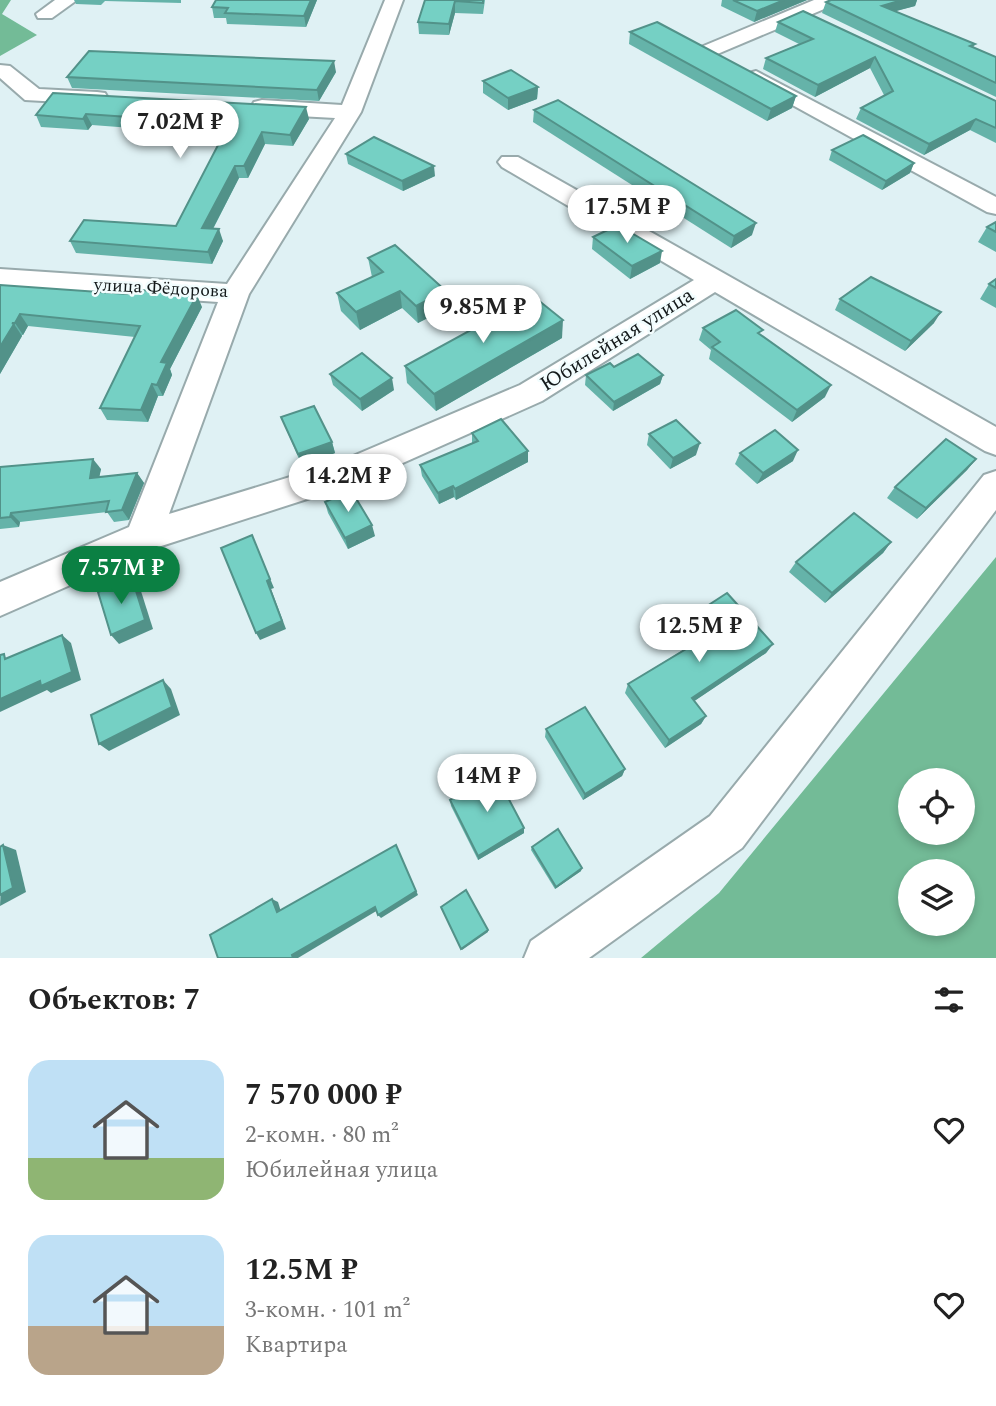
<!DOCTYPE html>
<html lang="ru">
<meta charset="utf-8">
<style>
body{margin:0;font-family:Spectral,serif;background:#f6f6f6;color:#222;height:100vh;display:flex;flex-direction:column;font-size:26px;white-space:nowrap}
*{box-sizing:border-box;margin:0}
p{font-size:23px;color:#767676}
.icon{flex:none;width:38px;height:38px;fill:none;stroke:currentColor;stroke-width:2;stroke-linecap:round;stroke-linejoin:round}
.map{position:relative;height:958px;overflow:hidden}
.details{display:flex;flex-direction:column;background:#fff;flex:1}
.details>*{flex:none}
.fabs{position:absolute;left:898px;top:768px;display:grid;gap:14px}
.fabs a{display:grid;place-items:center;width:77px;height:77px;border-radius:50%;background:#fff;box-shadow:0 4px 10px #0003;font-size:35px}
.price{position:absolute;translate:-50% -60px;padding:0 16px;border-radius:24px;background:#fff;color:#222;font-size:23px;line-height:46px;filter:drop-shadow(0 2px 4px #0008)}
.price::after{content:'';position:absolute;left:50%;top:42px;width:21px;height:16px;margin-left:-10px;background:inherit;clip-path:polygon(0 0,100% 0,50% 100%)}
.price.on{background:#0b8043;color:#fff}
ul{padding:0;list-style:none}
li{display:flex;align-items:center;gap:21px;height:175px;padding:0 28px}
li span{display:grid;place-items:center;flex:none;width:196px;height:140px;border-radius:21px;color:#555}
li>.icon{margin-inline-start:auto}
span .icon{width:84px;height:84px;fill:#fffc;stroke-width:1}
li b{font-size:30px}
h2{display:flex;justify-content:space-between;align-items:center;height:84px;padding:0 28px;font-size:30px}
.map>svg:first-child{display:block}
</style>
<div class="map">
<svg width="996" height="958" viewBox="0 0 996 958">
<rect width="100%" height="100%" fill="#dff1f4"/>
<!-- forest -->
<g fill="#73bb97" fill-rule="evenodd">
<polygon points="0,0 11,0 2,14 37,35 0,56"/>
<path d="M996 557V958H641L719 893ZM910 780H962V833H910ZM910 872H962V924H910Z"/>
</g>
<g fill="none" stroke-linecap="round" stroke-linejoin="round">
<defs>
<g id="minor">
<polygon points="55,0 77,0 52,18 38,18 36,14"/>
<polygon points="385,0 403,0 361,112 249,294 169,514 339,462 520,385 694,280 502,167 498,162 502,157 518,157 996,427 996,455 985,451 715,292 542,401 360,482 152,549 0,616 0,582 129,527 218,302 0,287 0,269 227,284 335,118 262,114 254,112 251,107 254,102 262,100 342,105"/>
<polygon points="814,0 839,0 836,4 715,55 701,55 698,51 701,47"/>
<polygon points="0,65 10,66 39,89 97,92 105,93 108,98 105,103 97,104 25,100 0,78"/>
<polygon points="756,71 996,197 996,214 987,212 749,81 746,77 749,73"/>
<polygon points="996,471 996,510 742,848 589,958 524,958 531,941 710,816 984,475"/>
</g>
</defs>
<!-- minor casing -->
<use href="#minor" stroke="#98aaac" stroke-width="4"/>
<!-- minor -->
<use href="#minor" fill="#fff" fill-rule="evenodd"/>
</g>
<!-- wall -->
<g fill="#65b3a9">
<polygon points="74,0 181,0 181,3 105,1 101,5 76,4"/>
<polygon points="216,0 317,0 306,27 227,24 226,18 214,18 212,7"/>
<polygon points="425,0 485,0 483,14 455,13 449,35 419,34 418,22"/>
<polygon points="722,0 807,0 754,22 721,6"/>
<polygon points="831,0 917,0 915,6 895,11 975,44 973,48 996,58 996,97 822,13 826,2"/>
<polygon points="778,22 996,101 996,143 970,130 924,155 856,119 861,108 884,95 870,68 815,97 763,69 766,58 799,44 775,32"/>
<polygon points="630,32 796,96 792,108 767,121 629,44"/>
<polygon points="336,72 319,101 72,88 67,77"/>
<polygon points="483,81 538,87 537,99 508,110 483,93"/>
<polygon points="53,93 309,119 293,146 265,144 248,178 239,178 213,229 223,241 212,264 76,253 70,241 176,226 224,135 92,125 88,130 41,127 36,115"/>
<polygon points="534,110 752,235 731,248 533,122"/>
<polygon points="832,150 914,163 910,173 882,190 829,160"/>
<polygon points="346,154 435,176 403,191 348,164"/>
<polygon points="996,222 996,252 978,242 987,227"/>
<polygon points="593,237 660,263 630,279 592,249"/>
<polygon points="368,258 447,308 418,323 402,308 360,330 341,311 337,293 372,277"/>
<polygon points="996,279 996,308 980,299 989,284"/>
<polygon points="0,285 202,307 170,369 172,375 163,396 158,396 148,422 107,420 100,408 135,337 28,326 23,335 22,335 22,336 0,374"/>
<polygon points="840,299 934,323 905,351 835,310"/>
<polygon points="703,328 761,335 825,397 792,422 709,359 711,350 699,340"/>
<polygon points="562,338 436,411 407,383 405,366"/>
<polygon points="614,367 663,375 660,384 613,411 585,385 586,375"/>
<polygon points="330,374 394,390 362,411 333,385"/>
<polygon points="281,417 332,442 335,453 302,466"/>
<polygon points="472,433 528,462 456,500 454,497 439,504 422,476 420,465 472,443"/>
<polygon points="649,434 696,455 670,469 647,445"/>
<polygon points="740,453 793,461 757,484 735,464"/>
<polygon points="976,459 967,470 917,519 887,498 895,487"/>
<polygon points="0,467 101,469 99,477 137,473 144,483 129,520 114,522 107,512 20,522 19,527 0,529"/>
<polygon points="325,502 375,536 348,549 328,513"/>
<polygon points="891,542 883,553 825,603 789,572 796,562"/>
<polygon points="675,627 773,644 766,653 694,701 706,716 701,724 665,748 625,693 628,684 683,650 671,636"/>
<polygon points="546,729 625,769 622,776 583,800 545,737"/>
<polygon points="450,800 524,833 478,860 451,806"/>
<polygon points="532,847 581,871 555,889 531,850"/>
</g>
<!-- shaded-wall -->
<g fill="#529289">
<polygon points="311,0 317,0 306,27 304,16"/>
<polygon points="784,0 807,0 754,22 757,11"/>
<polygon points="902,0 917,0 915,6 878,16 882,6"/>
<polygon points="455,1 455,13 449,35 449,24"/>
<polygon points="875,57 870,68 815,97 818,85"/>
<polygon points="334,61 336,72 319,101 317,90"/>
<polygon points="538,87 537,99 508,110 508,98"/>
<polygon points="796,96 792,108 767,121 771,109"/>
<polygon points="306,107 309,119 293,146 290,135"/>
<polygon points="86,114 92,125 88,130 83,119"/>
<polygon points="976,119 970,130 924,155 929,144"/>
<polygon points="262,132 265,144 248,178 244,166"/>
<polygon points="914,163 910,173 882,190 886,181"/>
<polygon points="235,166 239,178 207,240 202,228"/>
<polygon points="434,166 435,176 403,191 402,181"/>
<polygon points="756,223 752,235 731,248 734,236"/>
<polygon points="219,229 223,241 212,264 208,252"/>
<polygon points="662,251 660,263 630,279 632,266"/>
<polygon points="400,291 402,308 360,330 356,312"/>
<polygon points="446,291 447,308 418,323 416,306"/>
<polygon points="197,295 202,307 170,369 172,375 163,396 157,385 161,362"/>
<polygon points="941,312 934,323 905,351 911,341"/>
<polygon points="20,314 28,326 23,335 15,323"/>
<polygon points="563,320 562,338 436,411 434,394"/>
<polygon points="14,324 22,336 0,374 0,347"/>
<polygon points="663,375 660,384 613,411 614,402"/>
<polygon points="392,378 394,390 362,411 360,399"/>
<polygon points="152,384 158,396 148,422 141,410"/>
<polygon points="831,385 825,397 792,422 797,410"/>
<polygon points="332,442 335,453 302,466 298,454"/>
<polygon points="700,443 696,455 670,469 673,458"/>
<polygon points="798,450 793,461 757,484 763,473"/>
<polygon points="528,451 528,462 456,500 455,489"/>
<polygon points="93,459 101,469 97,488 90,478"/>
<polygon points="976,459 967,470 917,519 926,508"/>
<polygon points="137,473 144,483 129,520 122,510"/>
<polygon points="453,486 454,497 439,504 438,493"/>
<polygon points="11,513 20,522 19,527 10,517"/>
<polygon points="372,525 375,536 348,549 345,538"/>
<polygon points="252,535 274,588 271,589 286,629 260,640 256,633 267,581"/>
<polygon points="891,542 883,553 825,603 832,593"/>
<polygon points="132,578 140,588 153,629 119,644 111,635"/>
<polygon points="62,635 71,643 81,680 51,693 47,690 0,712 0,699"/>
<polygon points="773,644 766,653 687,706 692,698"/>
<polygon points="163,680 171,689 180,715 109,751 99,744"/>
<polygon points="706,716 701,724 665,748 669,740"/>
<polygon points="625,769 622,776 583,800 585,794"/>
<polygon points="524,828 524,833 478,860 478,856"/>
<polygon points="3,845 16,850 26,892 0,906"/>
<polygon points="396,845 418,895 381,918 378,915"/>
<polygon points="582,868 581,871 555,889 556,887"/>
<polygon points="272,899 278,902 282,915 277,912"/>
<polygon points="375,907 378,910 298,958 293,958 292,955"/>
<polygon points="488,930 488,932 462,950 461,949"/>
</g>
<!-- building -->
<g fill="#75d0c4" stroke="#529289" stroke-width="2">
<polygon points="216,0 311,0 304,16 225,13 228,8 212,7"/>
<polygon points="425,0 483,0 483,3 455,1 449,24 418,22"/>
<polygon points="733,0 784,0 757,11"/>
<polygon points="831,0 902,0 882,6 975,44 970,46 996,57 996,83 826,2"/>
<polygon points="803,11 996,101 996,128 976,119 929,144 861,108 893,91 875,57 818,85 766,58 813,39 778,22"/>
<polygon points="657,22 796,96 771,109 630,32"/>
<polygon points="89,51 334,61 317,90 67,77"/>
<polygon points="511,70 538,87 508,98 483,81"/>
<polygon points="53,93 306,107 290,135 262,132 244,166 235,166 202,228 219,229 208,252 70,241 84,220 176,226 229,124 86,114 83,119 36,115"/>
<polygon points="558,100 756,223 734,236 534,110"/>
<polygon points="863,135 914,163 886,181 832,150"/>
<polygon points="374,137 434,166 402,181 346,154"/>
<polygon points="996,222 996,232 987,227"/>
<polygon points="618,225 662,251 632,266 593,237"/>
<polygon points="395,245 446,291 416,306 400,291 356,312 337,293 383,272 368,258"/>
<polygon points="871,277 941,312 911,341 840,299"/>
<polygon points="996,279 996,288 989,284"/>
<polygon points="0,285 127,294 130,289 197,295 161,362 167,363 157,385 152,384 141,410 100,408 140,326 20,314 15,323 12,323 14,324 0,347"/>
<polygon points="533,296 563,320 434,394 405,366"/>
<polygon points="736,310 763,330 758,333 831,385 797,410 712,347 720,342 703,328"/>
<polygon points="362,353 392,378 360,399 330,374"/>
<polygon points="638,354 663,375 614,402 586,375 610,363 614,367"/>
<polygon points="314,406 332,442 298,454 281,417"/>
<polygon points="501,419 528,451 455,489 453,486 438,493 420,465 478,441 472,433"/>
<polygon points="676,420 700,443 673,458 649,434"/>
<polygon points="775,430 798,450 763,473 740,453"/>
<polygon points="946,439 976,459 926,508 895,487"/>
<polygon points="93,459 90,478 137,473 122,510 106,512 109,501 11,513 10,517 0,518 0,467"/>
<polygon points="351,490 372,525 345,538 325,502"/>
<polygon points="854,513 891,542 832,593 796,562"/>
<polygon points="252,535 270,579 267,581 282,621 256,633 221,548"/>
<polygon points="132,578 145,620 111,635 98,592"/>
<polygon points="727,593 773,644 692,698 706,716 669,740 628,684 691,646 675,627"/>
<polygon points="62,635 72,672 41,686 40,681 0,699 0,655 4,654 5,659"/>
<polygon points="163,680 172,707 99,744 91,715"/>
<polygon points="585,707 625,769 585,794 546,729"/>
<polygon points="495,773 524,828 478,856 450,800"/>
<polygon points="558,829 582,868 556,887 532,847"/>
<polygon points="3,845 13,888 0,895 0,847"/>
<polygon points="396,845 416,891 378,915 375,907 292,955 293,958 218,958 210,935 272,899 277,912"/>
<polygon points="466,890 488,930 461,949 441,907"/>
</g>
<g text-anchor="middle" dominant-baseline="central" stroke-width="5" stroke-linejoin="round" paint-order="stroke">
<!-- far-street labels -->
<g font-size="18" fill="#13191a" stroke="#f2fdfe">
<text transform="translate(161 288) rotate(3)">улица Фёдорова</text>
</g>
<!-- street labels -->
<g font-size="21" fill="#13191a" stroke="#f2fdfe">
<text transform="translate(617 340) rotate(-32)">Юбилейная улица</text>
</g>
</g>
</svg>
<div class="fabs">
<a><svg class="icon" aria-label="locate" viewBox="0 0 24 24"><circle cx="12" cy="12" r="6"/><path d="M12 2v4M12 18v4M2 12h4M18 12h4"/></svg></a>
<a><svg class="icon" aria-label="layers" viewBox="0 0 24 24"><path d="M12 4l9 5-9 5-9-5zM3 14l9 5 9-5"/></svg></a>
</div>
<b class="price" style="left:180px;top:160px">7.02M ₽</b>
<b class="price" style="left:627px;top:245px">17.5M ₽</b>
<b class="price" style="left:483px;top:345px">9.85M ₽</b>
<b class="price" style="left:348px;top:514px">14.2M ₽</b>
<b class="price on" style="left:121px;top:606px">7.57M ₽</b>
<b class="price" style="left:699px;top:664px">12.5M ₽</b>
<b class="price" style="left:487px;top:814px">14M ₽</b>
</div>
<section class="details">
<h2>Объектов: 7<svg class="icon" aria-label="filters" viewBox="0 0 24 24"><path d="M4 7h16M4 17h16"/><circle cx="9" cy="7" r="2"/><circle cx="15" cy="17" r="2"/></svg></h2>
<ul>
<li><span style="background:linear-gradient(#bfe0f5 70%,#8fb573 0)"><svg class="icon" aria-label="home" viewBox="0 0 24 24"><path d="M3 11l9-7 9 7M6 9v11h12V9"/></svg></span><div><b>7 570 000 ₽</b><p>2-комн. · 80 m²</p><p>Юбилейная улица</p></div><svg class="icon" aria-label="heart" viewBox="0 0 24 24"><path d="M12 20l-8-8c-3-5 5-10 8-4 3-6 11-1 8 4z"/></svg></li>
<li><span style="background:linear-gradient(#bfe0f5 65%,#b9a48a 0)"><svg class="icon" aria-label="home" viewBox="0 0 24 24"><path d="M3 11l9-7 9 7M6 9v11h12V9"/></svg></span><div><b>12.5M ₽</b><p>3-комн. · 101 m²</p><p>Квартира</p></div><svg class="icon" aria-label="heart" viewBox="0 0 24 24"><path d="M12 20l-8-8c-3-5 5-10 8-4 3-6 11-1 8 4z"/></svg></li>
</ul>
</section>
